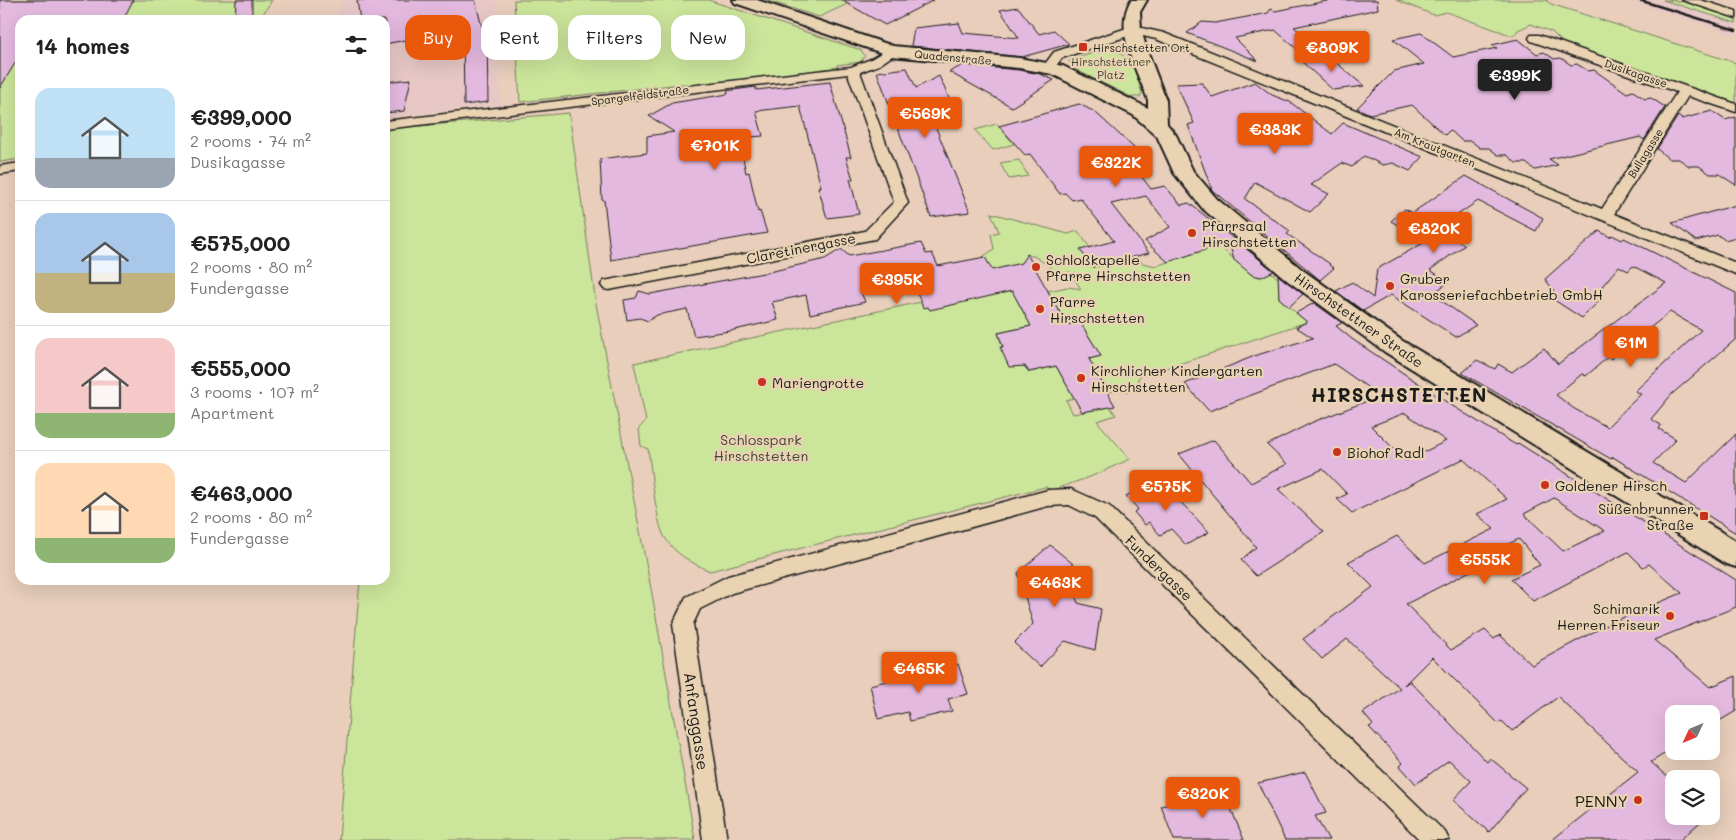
<!DOCTYPE html>
<meta charset="utf-8">
<style>
body{margin:0;font-family:Mali,sans-serif;background:#f6f6f6;color:#222;height:100vh;display:flex;flex-direction:column;font-size:19px;white-space:nowrap}
*{box-sizing:border-box;margin:0}
p{font-size:16px;color:#767676}
.icon{flex:none;width:28px;height:28px;fill:none;stroke:currentColor;stroke-width:2;stroke-linecap:round;stroke-linejoin:round}
.map{position:relative;flex:1;overflow:hidden}
.drawer{position:absolute;left:15px;top:15px;width:375px;height:570px;display:flex;flex-direction:column;background:#fff;border-radius:15px;box-shadow:0 5px 20px #0002}
.drawer>*{flex:none}
.top-card{position:absolute;left:405px;top:15px;width:475px;height:45px;display:flex;gap:10px}
.needle{width:32px;rotate:226deg}
.fabs{position:absolute;left:1665px;top:705px;display:grid;gap:10px}
.fabs a{display:grid;place-items:center;width:55px;height:55px;border-radius:10px;background:#fff;box-shadow:0 5px 20px #0002;font-size:25px}
.price{position:absolute;translate:-50% -42px;padding:0 11px;border-radius:5px;background:#ea580c;color:#fff;font-size:16px;line-height:32px;filter:drop-shadow(0 1px 2px #0008)}
.price::after{content:'';position:absolute;left:50%;top:30px;width:15px;height:11px;margin-left:-8px;background:inherit;clip-path:polygon(0 0,100% 0,50% 100%)}
.price.current{background:#222;color:#fff}
ul{padding:0;list-style:none}
li{display:flex;align-items:center;gap:15px;height:125px;padding:0 20px}
li+li{border-top:1px solid #e0e0e0}
li span{display:grid;place-items:center;flex:none;width:140px;height:100px;border-radius:15px;color:#555}
li>.icon{margin-inline-start:auto}
span .icon{width:60px;height:60px;fill:#fffc;stroke-width:1}
li b{font-size:21px}
h2{display:flex;justify-content:space-between;align-items:center;height:60px;padding:0 20px;font-size:21px}
.chip{padding:0 18px;border-radius:15px;background:#fff;box-shadow:0 5px 20px #0002;font-size:18px;line-height:45px}
.chip.current{background:#ea580c;color:#fff}
.map>svg:first-child{display:block}
</style>
<div class="map">
<svg width="1736" height="840" viewBox="0 0 1736 840">
<rect width="100%" height="100%" fill="#e8cebb"/>
<filter id="ink" filterUnits="userSpaceOnUse"><feTurbulence type="fractalNoise" baseFrequency=".02" numOctaves="2"/><feDisplacementMap in="SourceGraphic" scale="10" xChannelSelector="R" yChannelSelector="G"/><feConvolveMatrix kernelMatrix="1 2 1 2 8 2 1 2 1" color-interpolation-filters="sRGB"/></filter>
<g filter="url(#ink)">
<!-- built -->
<g fill="#e7c8c6">
<polygon points="342,0 497,0 500,105 385,118 385,20 334,20"/>
<polygon points="1626,0 1663,0 1715,15 1736,23 1736,35"/>
</g>
<!-- green -->
<g fill="#cbe59b" stroke="#74805c">
<polygon points="0,0 272,0 259,20 20,20 20,159 0,162"/>
<polygon points="514,0 708,0 861,50 865,56 860,62 837,65 837,68 698,85 681,84 520,102"/>
<polygon points="766,0 856,0 819,17"/>
<polygon points="1396,0 1546,0 1551,4 1736,63 1736,103 1563,43 1552,32 1531,24 1518,30 1513,36 1446,12 1434,15"/>
<path d="M1663 0C1689 0 1712 9 1736 16V23Z"/>
<polygon points="1112,47 1132,63 1142,93 1140,97 1131,97 1080,72 1069,62 1071,60"/>
<polygon points="569,113 596,304 652,594 695,840 339,840 360,580 385,580 385,129"/>
<polygon points="997,124 1014,144 993,150 975,130"/>
<polygon points="1019,160 1028,176 1009,179 1000,163"/>
<path d="M991 213 1068 234 1078 231 1090 248 1081 250 1093 267 1137 256 1142 263 1156 266 1218 245 1252 275 1261 277 1271 272 1291 290 1279 295V298L1307 322 1148 374 1145 372 1138 378V387L1129 392 1123 390 1107 392 1089 359 1101 356 1080 322 1067 325 1048 291 1068 287 1081 289 1070 272 1050 276 1047 269 1051 268 1048 262H1043L1034 256H1026L1016 298 1031 326 998 333 1003 347H1001L1030 372 1056 366 1074 398 1066 400 1073 414 1110 407 1116 415 1097 421 1130 459 1090 477 1052 490 1045 487 710 571C692 563 674 554 664 536 656 522 651 468 648 449L641 446 639 428 646 421 634 363 921 302 994 249 991 234 999 232Z"/>
</g>
<!-- building -->
<g fill="#e4b9df" stroke="#1c1c1c" fill-rule="evenodd">
<polygon points="0,0 133,0 123,20 20,20 20,55 0,88"/>
<polygon points="236,0 252,0 252,16 235,19"/>
<polygon points="357,0 475,0 483,31 487,31 488,102 464,105 463,29 385,44 385,20 360,20"/>
<polygon points="841,0 934,0 885,25"/>
<polygon points="1332,0 1377,0 1378,9 1294,27 1327,53 1306,57 1275,30 1235,38 1258,61 1187,33 1202,22 1215,23 1268,13 1271,9 1275,11"/>
<polygon points="1018,7 1039,34 1054,30 1069,44 1022,57 911,46 914,28 959,23 963,33 1019,38 1000,10"/>
<polygon points="1421,33 1453,57 1497,48 1492,45 1518,39 1537,54 1544,52 1554,59 1561,58 1571,65 1577,64 1588,71 1594,70 1627,93 1633,91 1645,99 1651,98 1665,107 1644,140 1640,137 1549,159 1558,165 1535,170 1526,163 1516,163 1507,155 1498,155 1489,148 1480,148 1471,141 1462,141 1450,130 1445,135 1412,105 1370,114 1357,108 1394,71 1424,64 1393,39"/>
<polygon points="1327,55 1364,86 1333,90 1301,61"/>
<polygon points="963,65 1019,70 1040,74 1054,80 1012,107 949,72"/>
<polygon points="907,68 916,88 939,76 953,107 930,113 970,212 931,217 877,72"/>
<polygon points="411,79 404,111 385,113 385,82"/>
<polygon points="830,82 851,157 846,157 853,179 850,179 859,214 827,218 818,187 821,187 800,106 756,111 763,136 739,138 746,173 749,172 758,212 760,211 767,233 611,260 604,200 602,200 600,159 647,153 647,136 674,132 649,116 672,103 728,94 727,91 733,90 756,87 756,90"/>
<polygon points="1255,82 1272,95 1290,102 1332,134 1343,123 1423,157 1410,171 1393,163 1383,165 1364,156 1352,167 1342,163 1311,185 1329,194 1310,212 1255,182 1245,199 1290,231 1287,234 1330,264 1329,265 1334,268 1320,280 1212,190 1188,125 1194,123 1176,84 1202,83 1212,97"/>
<polygon points="1079,104 1095,112 1133,147 1141,157 1129,160 1151,189 1165,186 1181,205 1189,203 1274,271 1261,277 1252,275 1234,260 1229,242 1168,262 1145,241 1170,227 1146,196 1111,204 1149,253 1093,267 1080,250 1114,241 1084,203 1080,198 1072,200 1065,193 1060,194 1030,154 1025,155 999,126"/>
<polygon points="1712,111 1725,120 1736,117 1736,185 1719,174 1710,174 1699,166 1689,166 1679,159 1669,159 1657,149 1678,116 1682,119"/>
<polygon points="1466,176 1543,218 1536,231 1478,201 1438,228 1465,245 1430,270 1449,282 1432,294 1476,325 1456,337 1391,295 1363,311 1336,291 1352,282 1373,298 1377,269 1425,242 1391,221 1405,209 1412,213"/>
<polygon points="1736,205 1736,237 1725,240 1718,235 1696,241 1672,223"/>
<path d="M1599 231 1610 237 1612 235 1622 240 1624 238 1736 293V339L1672 394 1651 419 1661 425 1659 429 1676 439 1653 463 1686 483 1736 434V533L1613 457 1611 459 1462 373 1477 360 1495 369 1498 364 1512 372 1544 348 1558 364 1666 283 1633 266 1628 271 1619 266 1594 296 1600 300 1582 318 1548 296 1554 291 1545 279ZM1670 312 1701 330 1635 391 1641 394 1607 427 1573 408 1556 395 1582 374 1586 376 1608 357 1611 359Z"/>
<polygon points="921,243 926,254 932,253 938,266 985,257 992,270 1021,263 1027,254 1067,325 1080,322 1101,356 1089,359 1115,406 1082,412 1056,366 1029,372 1025,366 1009,367 1000,347 1003,347 998,333 1031,326 1012,291 930,310 928,307 923,308 911,277 859,287 865,302 810,314 806,295 772,302 778,320 730,331 694,336 687,309 657,315 648,321 640,318 627,320 624,300 636,298 639,291 650,294 769,272 825,259 841,249 849,256"/>
<polygon points="1278,275 1303,294 1289,307 1279,298"/>
<path d="M1314 303 1342 323 1336 326 1352 339 1451 405 1516 445 1518 443 1736 580V607L1654 640 1710 687 1736 676V711L1711 726V714H1674V748L1651 762 1674 783V816H1707L1680 840H1552L1638 772 1558 697 1512 731 1502 721 1498 723 1432 657 1404 685 1410 681 1487 762 1490 758 1526 788 1489 832 1453 800 1471 781 1449 760 1416 784 1400 766 1403 763 1369 727 1373 725 1363 713 1400 688 1347 639 1322 659 1303 639 1373 587 1348 562 1397 536 1425 563 1494 529 1477 514 1507 499 1463 459 1352 513 1337 499 1347 494 1323 469 1278 489 1324 532 1256 576 1241 560 1256 547 1179 454 1214 440 1251 483 1287 464 1267 445 1313 422 1380 396 1334 364 1209 411 1185 384 1257 355 1313 338 1296 327 1307 322 1296 313ZM1405 413 1446 441 1406 461 1371 426ZM1554 498 1605 531 1563 551 1524 514ZM1519 539 1540 565 1511 579 1533 601 1628 552 1643 567 1649 564 1682 593 1610 623 1532 665 1500 635 1494 639 1485 630 1451 650 1406 604 1488 562 1482 556Z"/>
<polygon points="1159,479 1209,532 1186,545 1171,529 1160,535 1149,522 1145,525 1134,512 1138,509 1126,496"/>
<polygon points="1050,545 1083,572 1072,587 1078,603 1101,609 1095,650 1065,641 1040,667 1014,643 1033,624 1018,573"/>
<polygon points="958,664 968,694 948,699 952,711 910,721 908,712 878,719 870,685"/>
<polygon points="1305,772 1326,813 1315,816 1329,840 1285,840 1258,783"/>
<polygon points="1224,792 1244,840 1174,840 1161,806"/>
</g>
<g fill="none" stroke-linecap="round" stroke-linejoin="round">
<defs>
<g id="street">
<polygon points="1682,0 1700,0 1736,11 1736,18"/>
<polygon points="1133,26 1164,33 1602,209 1677,92 1531,41 1529,38 1531,35 1539,35 1736,104 1736,112 1688,96 1614,214 1736,263 1736,274 1156,39 1134,34 1062,58 1052,71 1048,72 1042,68 1054,52"/>
<polygon points="891,47 895,48 897,51 895,54 879,65 860,72 908,203 875,239 609,290 604,289 601,285 604,281 865,231 894,202 848,74 385,129 385,121 851,67 871,59"/>
<polygon points="20,163 20,171 0,174 0,166"/>
<polygon points="1071,489 1109,506 1445,832 1449,840 1420,840 1095,518 1069,505 1048,506 732,593 700,609 693,624 727,840 703,840 673,624 686,597 728,576 1048,490"/>
</g>
<path id="secondary" d="M733 0H757L893 46 1019 58 1063 66 1148 108V100C1137 70 1113 30 1131 0H1147L1140 12 1141 30 1147 50 1166 100 1167 124 1176 135 1193 171 1217 199 1304 271 1401 340 1736 541V567L1726 564 1385 352 1288 281 1203 209 1174 173 1157 136 1133 115 1052 74 1019 68 891 56 735 3Z"/>
</defs>
<!-- street casing -->
<use href="#street" stroke="#1c1c1c" stroke-width="3"/>
<!-- secondary casing -->
<use href="#secondary" stroke="#1c1c1c" stroke-width="4"/>
<!-- street -->
<use href="#street" fill="#e9d3b2" fill-rule="evenodd"/>
<!-- secondary -->
<use href="#secondary" fill="#e9d3b2" fill-rule="evenodd"/>
<!-- rail -->
<polyline stroke="#1c1c1c" stroke-width="2.5" points="1639,0 1736,30"/>
</g>
</g>
<!-- markers -->
<g fill="#c8321e" stroke="#e9d3b2" stroke-width="2">
<rect x="1078" y="42" width="10" height="10" rx="2.5"/>
<circle cx="1192" cy="233" r="5"/>
<circle cx="1036" cy="267" r="5"/>
<circle cx="1390" cy="286" r="5"/>
<circle cx="1040" cy="309" r="5"/>
<circle cx="1081" cy="378" r="5"/>
<circle cx="762" cy="382" r="5"/>
<circle cx="1337" cy="452" r="5"/>
<circle cx="1545" cy="485" r="5"/>
<rect x="1699" y="511" width="10" height="10" rx="2.5"/>
<circle cx="1670" cy="616" r="5"/>
<circle cx="1638" cy="800" r="5"/>
</g>
<g text-anchor="middle" dominant-baseline="central" stroke-width="4.5" stroke-linejoin="round" paint-order="stroke">
<!-- far-poi labels -->
<g font-size="11" fill="#1c1c1c" stroke="#e9d3b2" text-anchor="start">
<text x="1093" y="47">Hirschstetten Ort</text>
</g>
<!-- far-street labels -->
<g font-size="11" fill="#1c1c1c" stroke="#e9d3b2">
<text transform="translate(953 57) rotate(5)">Quadenstraße</text>
<text transform="translate(1636 73) rotate(19)">Dusikagasse</text>
<text transform="translate(640 95) rotate(-7)">Spargelfeldstraße</text>
<text transform="translate(1435 147) rotate(22)">Am Krautgarten</text>
<text transform="translate(1645 153) rotate(-58)">Bullagasse</text>
</g>
<!-- far-park labels -->
<g font-size="11" fill="#3f4435" stroke="#e9d3b2">
<text x="1111" y="61">Hirschstettner<tspan x="1111" dy="13">Platz</tspan></text>
</g>
<!-- poi labels -->
<g font-size="14" fill="#1c1c1c" stroke="#e9d3b2" text-anchor="start">
<text x="1202" y="225">Pfarrsaal<tspan x="1202" dy="16">Hirschstetten</tspan></text>
<text x="1046" y="259">Schloßkapelle<tspan x="1046" dy="16">Pfarre Hirschstetten</tspan></text>
<text x="1400" y="278">Gruber<tspan x="1400" dy="16">Karosseriefachbetrieb GmbH</tspan></text>
<text x="1050" y="301">Pfarre<tspan x="1050" dy="16">Hirschstetten</tspan></text>
<text x="1091" y="370">Kirchlicher Kindergarten<tspan x="1091" dy="16">Hirschstetten</tspan></text>
<text x="772" y="382">Mariengrotte</text>
<text x="1347" y="452">Biohof Radl</text>
<text x="1555" y="485">Goldener Hirsch</text>
<text x="1694" y="508" text-anchor="end">Süßenbrunner<tspan x="1694" dy="16">Straße</tspan></text>
<text x="1660" y="608" text-anchor="end">Schimarik<tspan x="1660" dy="16">Herren Friseur</tspan></text>
</g>
<!-- street labels -->
<g font-size="14" fill="#1c1c1c" stroke="#e9d3b2">
<text transform="translate(801 248) rotate(-11)">Claretinergasse</text>
<text transform="translate(1359 320) rotate(35)">Hirschstettner Straße</text>
<text transform="translate(1159 568) rotate(44)">Fundergasse</text>
</g>
<!-- park labels -->
<g font-size="14" fill="#3f4435" stroke="#e9d3b2">
<text x="761" y="439">Schlosspark<tspan x="761" dy="16">Hirschstetten</tspan></text>
</g>
<!-- near-street labels -->
<g font-size="16" fill="#1c1c1c" stroke="#e9d3b2">
<text transform="translate(697 721) rotate(82)">Anfanggasse</text>
</g>
<!-- near-poi labels -->
<g font-size="16" fill="#1c1c1c" stroke="#e9d3b2" text-anchor="end">
<text x="1628" y="800">PENNY</text>
</g>
<!-- district labels -->
<g font-size="19" font-weight="bold" letter-spacing="1" fill="#1c1c1c" stroke="#e9d3b2">
<text x="1399" y="394">HIRSCHSTETTEN</text>
</g>
</g>
</svg>
<div class="fabs">
<a><svg class="needle" viewBox="-14 -14 28 28"><path d="M0-13l5 13h-10z" fill="#e53935"/><path d="M0 13l5-13h-10z" fill="#767676"/></svg></a>
<a><svg class="icon" aria-label="layers" viewBox="0 0 24 24"><path d="M12 4l9 5-9 5-9-5zM3 14l9 5 9-5"/></svg></a>
</div>
<b class="price" style="left:1332px;top:73px">€809K</b>
<b class="price current" style="left:1515px;top:101px">€399K</b>
<b class="price" style="left:925px;top:139px">€569K</b>
<b class="price" style="left:1275px;top:155px">€383K</b>
<b class="price" style="left:715px;top:171px">€701K</b>
<b class="price" style="left:1116px;top:188px">€322K</b>
<b class="price" style="left:1434px;top:254px">€820K</b>
<b class="price" style="left:897px;top:305px">€395K</b>
<b class="price" style="left:1631px;top:368px">€1M</b>
<b class="price" style="left:1166px;top:512px">€575K</b>
<b class="price" style="left:1485px;top:585px">€555K</b>
<b class="price" style="left:1055px;top:608px">€463K</b>
<b class="price" style="left:919px;top:694px">€465K</b>
<b class="price" style="left:1203px;top:819px">€320K</b>
<div class="top-card">
<a class="chip current">Buy</a>
<a class="chip">Rent</a>
<a class="chip">Filters</a>
<a class="chip">New</a>
</div>
<section class="drawer">
<h2>14 homes<svg class="icon" aria-label="filters" viewBox="0 0 24 24"><path d="M4 7h16M4 17h16"/><circle cx="9" cy="7" r="2"/><circle cx="15" cy="17" r="2"/></svg></h2>
<ul>
<li><span style="background:linear-gradient(#bfe0f5 70%,#9aa5b1 0)"><svg class="icon" aria-label="home" viewBox="0 0 24 24"><path d="M3 11l9-7 9 7M6 9v11h12V9"/></svg></span><div><b>€399,000</b><p>2 rooms · 74 m²</p><p>Dusikagasse</p></div></li>
<li><span style="background:linear-gradient(#a9c7e8 60%,#c2b280 0)"><svg class="icon" aria-label="home" viewBox="0 0 24 24"><path d="M3 11l9-7 9 7M6 9v11h12V9"/></svg></span><div><b>€575,000</b><p>2 rooms · 80 m²</p><p>Fundergasse</p></div></li>
<li><span style="background:linear-gradient(#f6c9c9 75%,#8fb573 0)"><svg class="icon" aria-label="home" viewBox="0 0 24 24"><path d="M3 11l9-7 9 7M6 9v11h12V9"/></svg></span><div><b>€555,000</b><p>3 rooms · 107 m²</p><p>Apartment</p></div></li>
<li><span style="background:linear-gradient(#ffd9b3 75%,#8fb573 0)"><svg class="icon" aria-label="home" viewBox="0 0 24 24"><path d="M3 11l9-7 9 7M6 9v11h12V9"/></svg></span><div><b>€463,000</b><p>2 rooms · 80 m²</p><p>Fundergasse</p></div></li>
</ul>
</section>
</div>
